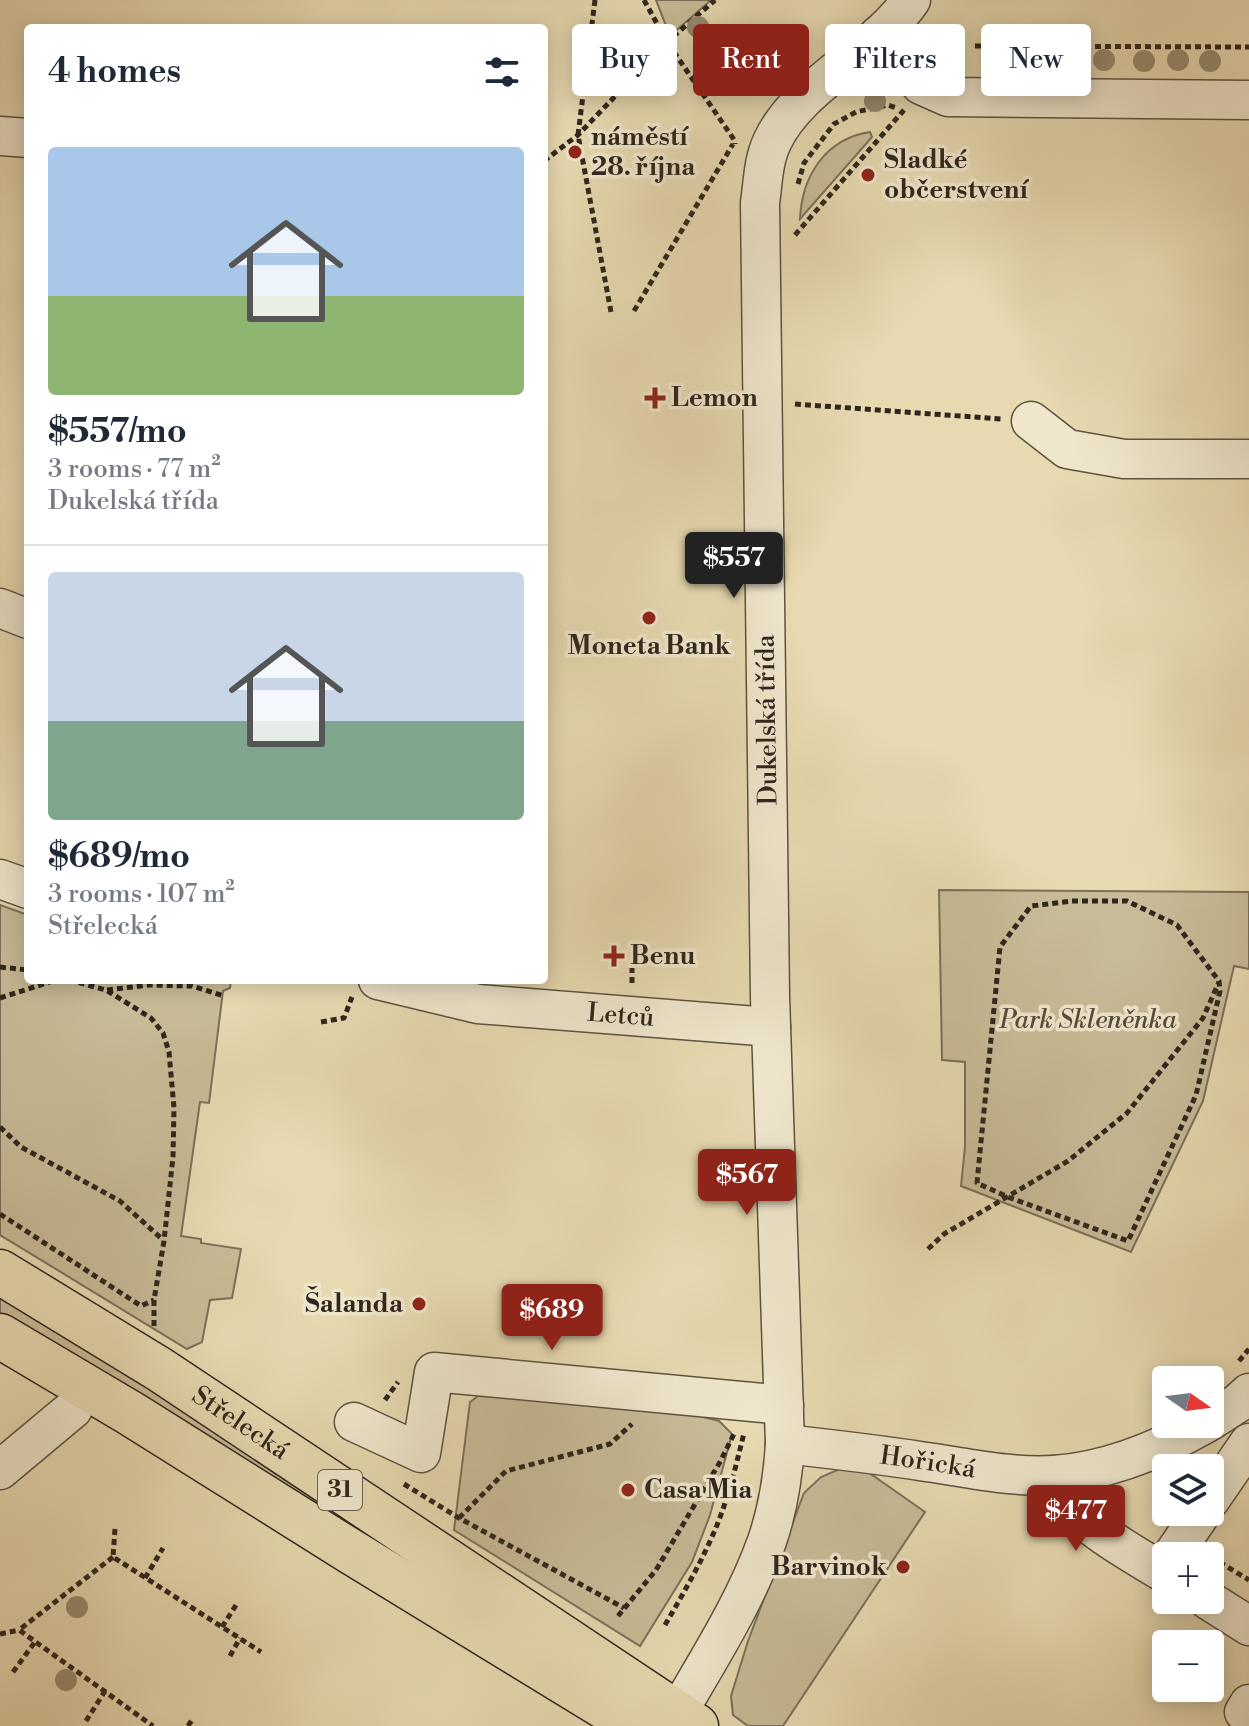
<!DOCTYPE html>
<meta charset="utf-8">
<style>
body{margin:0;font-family:"Libre Bodoni",serif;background:#f2f2f3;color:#1f2937;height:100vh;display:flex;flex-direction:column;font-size:30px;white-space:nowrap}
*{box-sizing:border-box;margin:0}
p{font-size:26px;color:#747a83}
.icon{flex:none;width:44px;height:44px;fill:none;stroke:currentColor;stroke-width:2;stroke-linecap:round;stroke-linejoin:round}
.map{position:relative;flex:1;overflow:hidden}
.drawer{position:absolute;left:24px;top:24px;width:524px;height:960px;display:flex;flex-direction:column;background:#fff;border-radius:8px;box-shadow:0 4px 20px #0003}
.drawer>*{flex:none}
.hud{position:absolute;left:572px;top:24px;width:556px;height:72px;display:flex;gap:16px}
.needle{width:52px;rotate:104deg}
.buttons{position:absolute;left:1152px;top:1366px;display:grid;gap:16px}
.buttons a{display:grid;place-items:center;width:72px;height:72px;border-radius:8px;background:#fff;box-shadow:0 4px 20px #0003;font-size:40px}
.price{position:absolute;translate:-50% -68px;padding:0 18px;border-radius:8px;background:#8f2418;color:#fff;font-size:26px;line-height:52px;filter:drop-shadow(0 2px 4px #0008)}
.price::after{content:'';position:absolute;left:50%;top:48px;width:24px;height:18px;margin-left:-12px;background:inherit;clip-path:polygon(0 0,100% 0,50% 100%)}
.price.current{background:#222;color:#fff}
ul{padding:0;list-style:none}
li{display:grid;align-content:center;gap:16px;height:424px;padding:0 24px}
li+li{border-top:2px solid #e0e1e3}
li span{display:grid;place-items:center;height:248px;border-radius:8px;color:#555}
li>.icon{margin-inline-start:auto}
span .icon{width:144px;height:144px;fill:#fffc;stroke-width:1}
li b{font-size:34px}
h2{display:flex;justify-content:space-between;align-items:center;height:96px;padding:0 24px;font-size:34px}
.pill{padding:0 28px;border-radius:8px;background:#fff;box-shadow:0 4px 20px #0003;font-size:28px;line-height:72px}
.pill.current{background:#8f2418;color:#fff}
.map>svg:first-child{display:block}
</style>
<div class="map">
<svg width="1249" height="1726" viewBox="0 0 1249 1726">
<rect width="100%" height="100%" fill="#e7d9b0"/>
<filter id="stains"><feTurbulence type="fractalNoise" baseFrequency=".0025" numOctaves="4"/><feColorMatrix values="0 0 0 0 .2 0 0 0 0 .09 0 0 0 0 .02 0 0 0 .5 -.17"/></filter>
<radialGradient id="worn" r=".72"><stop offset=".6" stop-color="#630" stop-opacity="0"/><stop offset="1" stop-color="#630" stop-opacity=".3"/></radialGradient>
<!-- green -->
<g fill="#c8bb97" stroke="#7c705a" stroke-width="2">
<polygon points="656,0 711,0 670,36"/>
<path d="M870 132 872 137 800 219C802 176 825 139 870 132Z"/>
<polygon points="939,890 1249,892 1249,969 1234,966 1203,1101 1131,1252 961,1186 965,1147 965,1062 942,1060"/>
<polygon points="0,905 28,915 28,980 231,980 230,988 223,991 209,1103 200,1102 181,1236 201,1239 201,1243 241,1249 232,1298 210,1300 202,1342 187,1349 0,1235"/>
<polygon points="0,1289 424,1568 320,1514 0,1314"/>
<polygon points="481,1394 699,1416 719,1421 732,1434 710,1515 692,1562 640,1646 454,1530 470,1402"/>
<polygon points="842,1468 865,1470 925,1512 783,1726 748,1726 733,1715 731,1696 748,1641 804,1493 821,1477"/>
</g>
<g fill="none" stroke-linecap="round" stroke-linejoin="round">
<defs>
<g id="minor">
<polyline points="879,35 921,85 948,97 1249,100"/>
<polyline points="0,136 28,138"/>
<polyline points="1031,421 1067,449 1124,459 1249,459"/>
<polyline points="0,608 28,619"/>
<polyline points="0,879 28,889"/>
<path id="s1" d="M378 980 478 1004 771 1027"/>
<polyline points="1210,1421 1238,1403 1249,1393"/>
<polyline points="354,1422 421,1453 434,1372 784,1405"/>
<path id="s2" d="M785 1444C830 1449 875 1454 920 1461 964 1467 1010 1478 1054 1475 1108 1471 1159 1450 1205 1424"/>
<polyline points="0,1470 73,1409"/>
<path d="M1054 1475C1056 1481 1057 1488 1060 1493 1079 1525 1135 1555 1166 1574"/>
<polyline points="1210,1500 1249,1443"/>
<polyline points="1172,1556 1202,1512"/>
<polyline points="1208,1600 1249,1626"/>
<polyline points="1244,1712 1249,1704"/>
<path d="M670 1726C704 1666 744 1606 767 1541 778 1509 783 1477 785 1444L770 997 760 203C763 183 763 161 772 142 798 85 876 52 911 0"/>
</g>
<g id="major">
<path id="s3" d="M0 1272 159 1369 696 1726"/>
<polyline points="0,1336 130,1413 350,1551 636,1726"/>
</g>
</defs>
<!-- minor casing -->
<use href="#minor" stroke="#5d5342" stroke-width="41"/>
<!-- major casing -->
<use href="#major" stroke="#2f261d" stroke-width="47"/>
<!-- path -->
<g stroke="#2f261d" stroke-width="5" stroke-dasharray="6 4" stroke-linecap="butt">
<polyline points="595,0 578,135 611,312"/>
<polyline points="644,0 667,42 735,141 735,144"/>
<polyline points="975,46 1249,47"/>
<polyline points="544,161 578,135 667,42 715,0"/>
<polyline points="798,184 804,163 834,124 856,112 888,105 897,108"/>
<polyline points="795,235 904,110"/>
<polyline points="634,311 733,144"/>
<polyline points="795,404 1001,419"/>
<polygon points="1072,901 1127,901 1177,925 1219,981 1220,991 1196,1095 1128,1241 1008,1197 977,1183 1000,947 1031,906"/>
<polyline points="0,967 28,970"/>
<polyline points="69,980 106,990 151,1018 163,1033 169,1052 174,1108 173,1157 164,1241 154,1300 154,1327"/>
<polyline points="632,983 632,968"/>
<polyline points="107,990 149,985 192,986 224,996"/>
<polyline points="0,998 56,980"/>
<polyline points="321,1022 344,1018 352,997"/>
<polyline points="0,1127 21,1147 120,1201 163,1240"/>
<polyline points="0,1214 141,1306 154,1300"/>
<polyline points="928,1249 944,1234 1068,1161 1127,1113 1203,1018 1219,982"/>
<polyline points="1239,1361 1249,1349"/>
<polyline points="385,1400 398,1382"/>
<polyline points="404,1484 459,1518 624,1608"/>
<polyline points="459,1518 506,1471 610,1444 632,1424"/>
<polyline points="115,1529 113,1557 261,1652"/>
<polyline points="113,1557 19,1630 153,1726"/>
<polyline points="1211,1557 1249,1580"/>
<polyline points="145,1578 163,1548"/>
<polyline points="618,1616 656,1570 720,1462 735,1432"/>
<path d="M665 1625C683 1594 701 1563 715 1530 728 1499 736 1466 744 1433"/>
<polyline points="222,1627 238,1602"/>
<polyline points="0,1634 19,1630"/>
<polyline points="230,1656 240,1638"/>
<polyline points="13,1672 35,1642"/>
<polyline points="86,1721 105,1691"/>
<polyline points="188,1726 192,1720"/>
</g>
<!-- minor -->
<use href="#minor" stroke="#efe6cc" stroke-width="38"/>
<!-- major -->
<use href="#major" stroke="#e7d9b0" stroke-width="44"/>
</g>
<!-- trees -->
<g fill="#978b70">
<circle cx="698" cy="27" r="11"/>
<circle cx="953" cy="58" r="11"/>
<circle cx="1032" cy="59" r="11"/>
<circle cx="1068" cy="60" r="11"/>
<circle cx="1104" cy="60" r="11"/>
<circle cx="1178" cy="60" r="11"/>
<circle cx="1144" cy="61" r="11"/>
<circle cx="1210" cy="61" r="11"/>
<circle cx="875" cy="101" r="11"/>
<circle cx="77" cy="1607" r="11"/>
<circle cx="66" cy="1680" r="11"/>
</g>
<!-- markers -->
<g fill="#8f2418" stroke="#efe6cc" stroke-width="3">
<circle cx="575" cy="152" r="8"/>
<circle cx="868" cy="175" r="8"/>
<path d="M651 386h8v8h8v8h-8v8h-8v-8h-8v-8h8z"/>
<circle cx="649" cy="618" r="8"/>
<path d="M610 944h8v8h8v8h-8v8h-8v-8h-8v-8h8z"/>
<circle cx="419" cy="1304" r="8"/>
<circle cx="628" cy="1490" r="8"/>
<circle cx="903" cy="1567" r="8"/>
</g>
<g text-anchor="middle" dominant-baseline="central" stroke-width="7" stroke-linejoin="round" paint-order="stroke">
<!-- shield labels -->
<rect fill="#efe6cc" stroke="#696052" stroke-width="2" x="318" y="1470" width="44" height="40" rx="6"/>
<g font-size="24" font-weight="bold" fill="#2f261d">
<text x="340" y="1490">31</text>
</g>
<!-- poi labels -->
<g font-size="26" font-weight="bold" fill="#2f261d" stroke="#efe6cc" text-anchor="start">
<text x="591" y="137">náměstí<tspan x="591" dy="30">28. října</tspan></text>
<text x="884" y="160">Sladké<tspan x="884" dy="30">občerstvení</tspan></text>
<text x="671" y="398">Lemon</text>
<text x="649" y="646" text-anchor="middle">Moneta Bank</text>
<text x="630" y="956">Benu</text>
<text x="403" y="1304" text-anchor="end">Šalanda</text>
<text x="644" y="1490">Casa Mia</text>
<text x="887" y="1567" text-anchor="end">Barvinok</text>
</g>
<!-- street labels -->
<g font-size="26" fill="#2f261d" stroke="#efe6cc">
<text transform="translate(767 720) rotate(-91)">Dukelská třída</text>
<text stroke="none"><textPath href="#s1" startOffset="246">Letců</textPath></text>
<text stroke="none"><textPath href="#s3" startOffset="284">Střelecká</textPath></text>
<text stroke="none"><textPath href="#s2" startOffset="144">Hořická</textPath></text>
</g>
<!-- park labels -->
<g font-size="26" font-style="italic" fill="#554b3c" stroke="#efe6cc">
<text x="1088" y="1020">Park Skleněnka</text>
</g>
</g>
<rect width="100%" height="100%" filter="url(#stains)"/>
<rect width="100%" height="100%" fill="url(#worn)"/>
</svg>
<div class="buttons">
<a><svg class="needle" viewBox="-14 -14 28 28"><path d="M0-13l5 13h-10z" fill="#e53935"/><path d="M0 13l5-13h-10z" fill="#747a83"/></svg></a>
<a><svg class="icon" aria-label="layers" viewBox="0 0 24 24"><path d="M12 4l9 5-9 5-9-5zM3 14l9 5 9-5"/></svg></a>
<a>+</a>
<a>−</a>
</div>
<b class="price current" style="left:734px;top:600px">$557</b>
<b class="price" style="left:747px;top:1217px">$567</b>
<b class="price" style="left:552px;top:1352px">$689</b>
<b class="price" style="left:1076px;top:1553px">$477</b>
<div class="hud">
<a class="pill">Buy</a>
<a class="pill current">Rent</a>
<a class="pill">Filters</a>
<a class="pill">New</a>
</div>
<section class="drawer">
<h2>4 homes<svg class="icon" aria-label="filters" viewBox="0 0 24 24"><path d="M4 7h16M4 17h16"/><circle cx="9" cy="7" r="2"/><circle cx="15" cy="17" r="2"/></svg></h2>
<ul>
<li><span style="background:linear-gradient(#a9c7e8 60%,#8fb573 0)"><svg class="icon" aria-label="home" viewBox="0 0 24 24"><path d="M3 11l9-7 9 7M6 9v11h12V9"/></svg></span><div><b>$557/mo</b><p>3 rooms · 77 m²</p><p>Dukelská třída</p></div></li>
<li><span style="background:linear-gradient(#c9d6e8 60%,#7fa58c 0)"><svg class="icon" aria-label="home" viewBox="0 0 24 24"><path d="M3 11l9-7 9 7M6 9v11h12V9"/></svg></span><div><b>$689/mo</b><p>3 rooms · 107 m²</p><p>Střelecká</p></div></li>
</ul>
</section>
</div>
